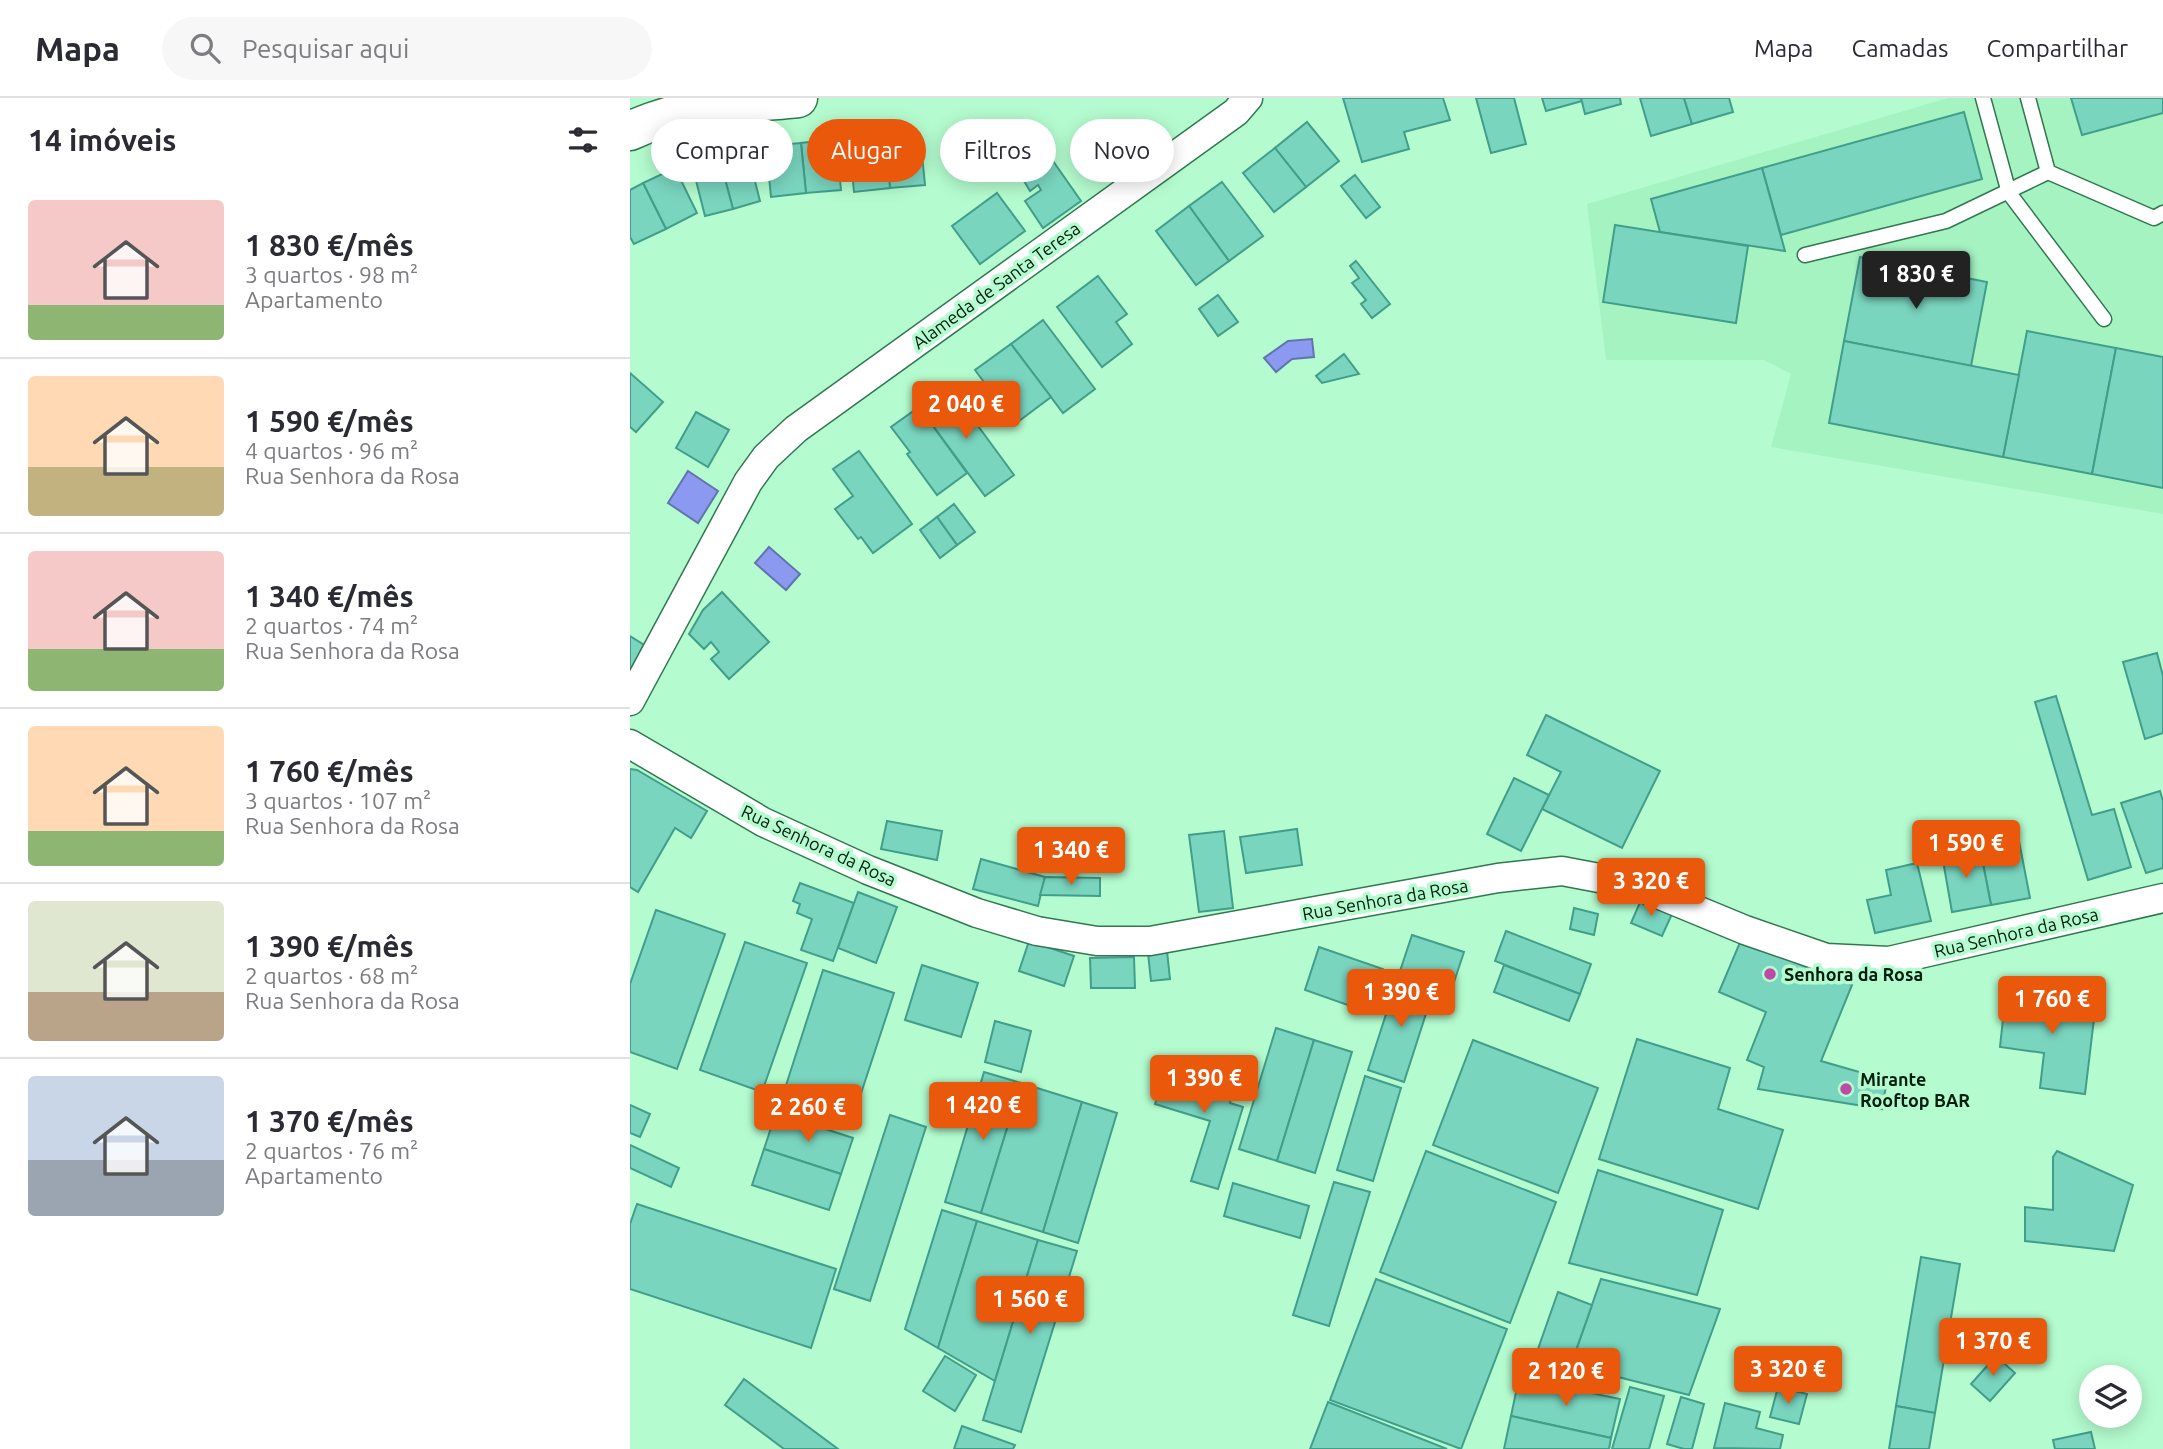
<!DOCTYPE html>
<html lang="pt">
<meta charset="utf-8">
<style>
body{margin:0;font-family:Ubuntu,sans-serif;background:#f7f7f7;color:#2b2b33;height:100vh;display:flex;flex-direction:column;font-size:26px;white-space:nowrap}
*{box-sizing:border-box;margin:0}
p{font-size:23px;color:#7c7c81}
.icon{flex:none;width:38px;height:38px;fill:none;stroke:currentColor;stroke-width:2;stroke-linecap:round;stroke-linejoin:round}
.map{position:relative;flex:1;overflow:hidden}
.side{display:flex;flex-direction:column;background:#fff;width:630px}
.side>*{flex:none}
.top-card{position:absolute;left:21px;top:21px;width:665px;height:63px;display:flex;gap:14px}
.buttons{position:absolute;left:1449px;top:1267px;display:grid;gap:14px}
.buttons a{display:grid;place-items:center;width:63px;height:63px;border-radius:50%;background:#fff;box-shadow:0 4px 18px #0003;font-size:35px}
.price{position:absolute;translate:-50% -60px;padding:0 16px;border-radius:7px;background:#ea580c;color:#fff;font-size:23px;line-height:46px;filter:drop-shadow(0 2px 4px #0008)}
.price::after{content:'';position:absolute;left:50%;top:42px;width:21px;height:16px;margin-left:-10px;background:inherit;clip-path:polygon(0 0,100% 0,50% 100%)}
.price.current{background:#222;color:#fff}
ul{padding:0;list-style:none}
li{display:flex;align-items:center;gap:21px;height:175px;padding:0 28px}
li+li{border-top:2px solid #e1e1e2}
li span{display:grid;place-items:center;flex:none;width:196px;height:140px;border-radius:7px;color:#555}
li>.icon{margin-inline-start:auto}
span .icon{width:84px;height:84px;fill:#fffc;stroke-width:1}
li b{font-size:30px}
h2{display:flex;justify-content:space-between;align-items:center;height:84px;padding:0 28px;font-size:30px}
.tag{padding:0 24px;border-radius:32px;background:#fff;box-shadow:0 4px 18px #0003;font-size:24px;line-height:63px}
.tag.current{background:#ea580c;color:#fff}
header{display:flex;align-items:center;gap:42px;box-sizing:border-box;height:98px;padding:0 35px;background:#fff;border-bottom:2px solid #e1e1e2}
header strong{font-size:33px}
nav{display:flex;gap:38px;margin-inline-start:auto;font-size:24px}
.search{width:490px;height:63px;background:#f7f7f7;display:flex;align-items:center;gap:18px;box-sizing:border-box;padding:0 24px;border-radius:38px;color:#7c7c81;font-size:26px}
main{display:flex;flex:1;min-height:0}
.map>svg:first-child{display:block}
</style>
<header>
<strong>Mapa</strong>
<div class="search"><svg class="icon" aria-label="search" viewBox="0 0 24 24"><circle cx="10" cy="10" r="6"/><path d="M15 15l6 6"/></svg>Pesquisar aqui</div>
<nav><a>Mapa</a><a>Camadas</a><a>Compartilhar</a></nav>
</header>
<main>
<section class="side">
<h2>14 imóveis<svg class="icon" aria-label="filters" viewBox="0 0 24 24"><path d="M4 7h16M4 17h16"/><circle cx="9" cy="7" r="2"/><circle cx="15" cy="17" r="2"/></svg></h2>
<ul>
<li><span style="background:linear-gradient(#f6c9c9 75%,#8fb573 0)"><svg class="icon" aria-label="home" viewBox="0 0 24 24"><path d="M3 11l9-7 9 7M6 9v11h12V9"/></svg></span><div><b>1 830 €/mês</b><p>3 quartos · 98 m²</p><p>Apartamento</p></div></li>
<li><span style="background:linear-gradient(#ffd9b3 65%,#c2b280 0)"><svg class="icon" aria-label="home" viewBox="0 0 24 24"><path d="M3 11l9-7 9 7M6 9v11h12V9"/></svg></span><div><b>1 590 €/mês</b><p>4 quartos · 96 m²</p><p>Rua Senhora da Rosa</p></div></li>
<li><span style="background:linear-gradient(#f6c9c9 70%,#8fb573 0)"><svg class="icon" aria-label="home" viewBox="0 0 24 24"><path d="M3 11l9-7 9 7M6 9v11h12V9"/></svg></span><div><b>1 340 €/mês</b><p>2 quartos · 74 m²</p><p>Rua Senhora da Rosa</p></div></li>
<li><span style="background:linear-gradient(#ffd9b3 75%,#8fb573 0)"><svg class="icon" aria-label="home" viewBox="0 0 24 24"><path d="M3 11l9-7 9 7M6 9v11h12V9"/></svg></span><div><b>1 760 €/mês</b><p>3 quartos · 107 m²</p><p>Rua Senhora da Rosa</p></div></li>
<li><span style="background:linear-gradient(#dfe7d0 65%,#b9a48a 0)"><svg class="icon" aria-label="home" viewBox="0 0 24 24"><path d="M3 11l9-7 9 7M6 9v11h12V9"/></svg></span><div><b>1 390 €/mês</b><p>2 quartos · 68 m²</p><p>Rua Senhora da Rosa</p></div></li>
<li><span style="background:linear-gradient(#c9d6e8 60%,#9aa5b1 0)"><svg class="icon" aria-label="home" viewBox="0 0 24 24"><path d="M3 11l9-7 9 7M6 9v11h12V9"/></svg></span><div><b>1 370 €/mês</b><p>2 quartos · 76 m²</p><p>Apartamento</p></div></li>
</ul>
</section>
<div class="map">
<svg width="1533" height="1351" viewBox="0 0 1533 1351">
<rect width="100%" height="100%" fill="#b4fccf"/>
<!-- built -->
<polygon fill="#a4f3c1" points="1318,0 1533,0 1533,416 1141,349 1161,276 1134,262 976,262 957,106"/>
<!-- water -->
<g fill="#8c99f0" stroke="#6274ac" stroke-width="2">
<polygon points="682,241 684,259 662,261 646,274 634,260 658,243"/>
<polygon points="58,373 88,393 68,425 38,405"/>
<polygon points="139,449 170,476 156,492 125,465"/>
</g>
<!-- building -->
<g fill="#7ad5bf" stroke="#419e8a" stroke-width="2">
<polygon points="713,0 813,0 820,22 774,34 779,51 732,64"/>
<polygon points="846,0 884,0 896,46 861,55"/>
<polygon points="912,0 951,0 952,3 916,13"/>
<polygon points="951,0 990,0 991,6 955,16"/>
<polygon points="1010,0 1054,0 1062,26 1021,38"/>
<polygon points="1054,0 1099,0 1103,14 1062,26"/>
<polygon points="1441,0 1533,0 1533,15 1452,37"/>
<polygon points="1334,14 1352,81 1151,137 1132,70"/>
<polygon points="677,24 709,63 676,89 645,50"/>
<polygon points="290,36 295,87 260,90 255,40"/>
<polygon points="255,40 260,90 224,94 219,43"/>
<polygon points="206,41 211,92 176,95 171,45"/>
<polygon points="171,45 176,95 141,99 136,48"/>
<polygon points="116,48 130,103 103,111 88,55"/>
<polygon points="645,50 676,89 644,114 613,75"/>
<polygon points="88,55 103,111 75,118 61,63"/>
<polygon points="423,63 451,103 413,130 395,103 411,92 408,87 400,93 394,83"/>
<polygon points="45,70 67,115 36,131 13,85"/>
<polygon points="1132,70 1155,153 1030,134 1021,101"/>
<polygon points="725,77 750,109 736,120 711,88"/>
<polygon points="592,84 633,138 599,163 559,108"/>
<polygon points="13,85 36,131 4,146 0,139 0,92"/>
<polygon points="367,95 395,133 350,166 322,128"/>
<polygon points="559,108 599,163 566,187 526,133"/>
<polygon points="985,127 1118,148 1106,225 973,204"/>
<polygon points="1230,159 1357,184 1341,268 1214,243"/>
<polygon points="726,163 760,206 742,220 731,206 736,202 722,185 729,180 720,168"/>
<polygon points="468,178 497,216 486,224 502,246 472,269 427,209"/>
<polygon points="588,197 608,224 588,238 569,211"/>
<polygon points="413,222 465,291 433,315 381,246"/>
<polygon points="1397,233 1486,250 1462,376 1373,359"/>
<polygon points="1214,243 1389,277 1373,359 1199,325"/>
<polygon points="381,246 421,299 385,326 345,272"/>
<polygon points="1486,250 1533,259 1533,390 1462,376"/>
<polygon points="714,256 729,276 692,285 686,278"/>
<polygon points="0,275 33,304 6,334 0,329"/>
<polygon points="318,287 384,377 355,398 289,309"/>
<polygon points="289,309 337,375 307,397 277,356 280,354 261,329"/>
<polygon points="66,314 99,332 78,369 46,350"/>
<polygon points="229,353 282,426 243,455 231,439 228,441 205,411 223,398 203,371"/>
<polygon points="324,406 345,434 327,447 307,419"/>
<polygon points="307,419 327,447 310,460 290,432"/>
<polygon points="92,494 139,544 99,581 81,561 89,554 81,544 74,551 59,536 73,512"/>
<polygon points="0,538 16,548 0,576"/>
<polygon points="1527,555 1533,578 1533,635 1515,641 1493,564"/>
<polygon points="1426,598 1462,717 1484,711 1501,769 1458,782 1405,604"/>
<polygon points="916,617 1030,673 992,750 912,711 931,674 897,657"/>
<polygon points="0,671 7,672 77,713 61,740 45,730 8,794 0,789"/>
<polygon points="884,680 919,697 891,753 857,736"/>
<polygon points="1530,693 1533,703 1533,770 1516,775 1491,705"/>
<polygon points="257,723 312,733 307,762 251,751"/>
<polygon points="667,731 672,767 616,775 610,739"/>
<polygon points="594,733 603,810 569,814 559,737"/>
<polygon points="1389,743 1400,800 1361,807 1350,750"/>
<polygon points="1350,750 1361,807 1322,814 1312,757"/>
<polygon points="351,761 415,779 408,808 343,791"/>
<polygon points="1287,765 1301,823 1245,835 1237,802 1261,797 1256,772"/>
<polygon points="415,779 470,780 470,798 410,797"/>
<polygon points="170,785 224,805 203,863 171,852 182,821 167,815 170,806 163,803"/>
<polygon points="228,794 267,809 246,865 208,850"/>
<polygon points="1011,802 1042,816 1032,838 1001,825"/>
<polygon points="944,810 968,816 964,837 940,831"/>
<polygon points="26,812 95,836 47,971 0,954 0,886"/>
<polygon points="876,833 961,866 950,896 865,863"/>
<polygon points="782,837 834,854 820,896 768,879"/>
<polygon points="1111,842 1222,887 1191,963 1257,982 1252,1011 1128,991 1134,969 1117,962 1136,914 1089,894"/>
<polygon points="399,843 444,858 434,888 389,873"/>
<polygon points="115,844 177,865 132,994 70,972"/>
<polygon points="689,849 753,871 745,894 736,891 729,911 675,892"/>
<polygon points="537,853 540,881 521,883 518,855"/>
<polygon points="504,859 505,890 461,890 460,860"/>
<polygon points="292,867 348,885 331,939 275,922"/>
<polygon points="874,867 950,896 939,923 864,894"/>
<polygon points="193,872 264,895 220,1029 150,1006"/>
<polygon points="768,879 804,891 774,984 738,972"/>
<polygon points="1376,893 1466,904 1455,996 1410,990 1414,955 1370,949"/>
<polygon points="365,923 401,933 391,974 355,964"/>
<polygon points="646,930 684,942 647,1063 609,1051"/>
<polygon points="1007,941 1100,970 1088,1011 1153,1032 1128,1111 969,1061"/>
<polygon points="684,942 722,954 685,1075 647,1063"/>
<polygon points="843,942 968,990 928,1095 803,1047"/>
<polygon points="538,963 606,984 600,1005 613,1009 588,1091 561,1083 580,1023 525,1006"/>
<polygon points="354,974 391,985 351,1115 315,1104"/>
<polygon points="735,978 771,990 743,1083 707,1072"/>
<polygon points="391,985 452,1004 413,1134 351,1115"/>
<polygon points="452,1004 487,1015 448,1145 413,1134"/>
<polygon points="0,1007 20,1016 10,1039 0,1035"/>
<polygon points="146,1015 223,1040 211,1076 134,1051"/>
<polygon points="260,1017 296,1029 240,1203 204,1191"/>
<polygon points="0,1047 49,1070 41,1089 0,1070"/>
<polygon points="134,1051 211,1076 199,1112 122,1087"/>
<polygon points="796,1053 926,1104 880,1225 750,1174"/>
<polygon points="1427,1053 1503,1087 1484,1153 1395,1143 1395,1109 1423,1112 1423,1059"/>
<polygon points="968,1072 1093,1112 1067,1197 939,1165"/>
<polygon points="704,1084 740,1094 699,1228 663,1217"/>
<polygon points="603,1085 679,1108 670,1140 594,1118"/>
<polygon points="7,1106 206,1171 181,1250 0,1191 0,1126"/>
<polygon points="312,1112 347,1123 308,1250 275,1231"/>
<polygon points="347,1123 408,1142 365,1283 308,1250"/>
<polygon points="408,1142 447,1153 391,1334 353,1322"/>
<polygon points="1291,1159 1330,1166 1305,1315 1266,1308"/>
<polygon points="746,1181 877,1231 831,1351 700,1302"/>
<polygon points="971,1181 1090,1211 1059,1297 941,1267"/>
<polygon points="928,1194 962,1207 935,1283 901,1271"/>
<polygon points="315,1258 346,1277 325,1313 293,1293"/>
<polygon points="1366,1258 1385,1275 1360,1303 1341,1286"/>
<polygon points="889,1280 990,1301 981,1340 881,1318"/>
<polygon points="114,1281 208,1351 154,1351 95,1307"/>
<polygon points="1000,1289 1034,1298 1019,1351 982,1351"/>
<polygon points="1148,1289 1177,1296 1169,1326 1140,1319"/>
<polygon points="1051,1299 1074,1306 1062,1351 1054,1351 1037,1346"/>
<polygon points="698,1304 817,1351 680,1351"/>
<polygon points="1095,1305 1130,1314 1126,1330 1153,1337 1150,1351 1084,1350"/>
<polygon points="1266,1308 1305,1315 1299,1351 1259,1351"/>
<polygon points="881,1318 981,1340 979,1351 874,1351"/>
<polygon points="332,1328 385,1347 383,1351 324,1351"/>
<polygon points="1461,1334 1465,1351 1425,1351 1423,1342"/>
</g>
<g fill="none" stroke-linecap="round" stroke-linejoin="round">
<defs>
<g id="service">
<polyline points="1353,0 1379,95 1474,221"/>
<polyline points="1398,0 1418,74 1524,120 1533,115"/>
<polyline points="1175,157 1316,123 1418,74"/>
</g>
<g id="minor">
<polyline points="0,603 118,384 136,359 166,331 606,14 618,0"/>
<polyline points="0,646 133,724 238,772 347,815 407,833 467,843 520,843 868,780 932,773 1006,787 1115,832 1196,860 1259,863 1533,800"/>
</g>
<path id="secondary" d="M0 33C52 8 110 6 168 0"/>
</defs>
<!-- service casing -->
<use href="#service" stroke="#317750" stroke-width="17"/>
<!-- minor casing -->
<use href="#minor" stroke="#317750" stroke-width="31"/>
<!-- secondary casing -->
<use href="#secondary" stroke="#317750" stroke-width="41"/>
<!-- service -->
<use href="#service" stroke="#fff" stroke-width="14"/>
<!-- minor -->
<use href="#minor" stroke="#fff" stroke-width="28"/>
<!-- secondary -->
<use href="#secondary" stroke="#fff" stroke-width="38"/>
</g>
<!-- markers -->
<g fill="#bd4ba6" stroke="#b4fccf" stroke-width="2.5">
<circle cx="1140" cy="876" r="7"/>
<circle cx="1216" cy="991" r="7"/>
</g>
<g text-anchor="middle" dominant-baseline="central" stroke-width="7" stroke-linejoin="round" paint-order="stroke">
<!-- street labels -->
<g font-size="18" fill="#011d0e" stroke="#b4fccf">
<text transform="translate(366 187) rotate(-36)">Alameda de Santa Teresa</text>
<text transform="translate(189 747) rotate(25)">Rua Senhora da Rosa</text>
<text transform="translate(755 801) rotate(-10)">Rua Senhora da Rosa</text>
<text transform="translate(1386 834) rotate(-13)">Rua Senhora da Rosa</text>
</g>
<!-- poi labels -->
<g font-size="18" font-weight="bold" fill="#011d0e" stroke="#b4fccf" text-anchor="start">
<text x="1154" y="876">Senhora da Rosa</text>
<text x="1230" y="981">Mirante<tspan x="1230" dy="21">Rooftop BAR</tspan></text>
</g>
</g>
</svg>
<div class="buttons">
<a><svg class="icon" aria-label="layers" viewBox="0 0 24 24"><path d="M12 4l9 5-9 5-9-5zM3 14l9 5 9-5"/></svg></a>
</div>
<b class="price current" style="left:1286px;top:213px">1 830 €</b>
<b class="price" style="left:336px;top:343px">2 040 €</b>
<b class="price" style="left:1336px;top:782px">1 590 €</b>
<b class="price" style="left:441px;top:789px">1 340 €</b>
<b class="price" style="left:1021px;top:820px">3 320 €</b>
<b class="price" style="left:771px;top:931px">1 390 €</b>
<b class="price" style="left:1422px;top:938px">1 760 €</b>
<b class="price" style="left:574px;top:1017px">1 390 €</b>
<b class="price" style="left:353px;top:1044px">1 420 €</b>
<b class="price" style="left:178px;top:1046px">2 260 €</b>
<b class="price" style="left:400px;top:1238px">1 560 €</b>
<b class="price" style="left:1363px;top:1280px">1 370 €</b>
<b class="price" style="left:1158px;top:1308px">3 320 €</b>
<b class="price" style="left:936px;top:1310px">2 120 €</b>
<div class="top-card">
<a class="tag">Comprar</a>
<a class="tag current">Alugar</a>
<a class="tag">Filtros</a>
<a class="tag">Novo</a>
</div>
</div>
</main>
